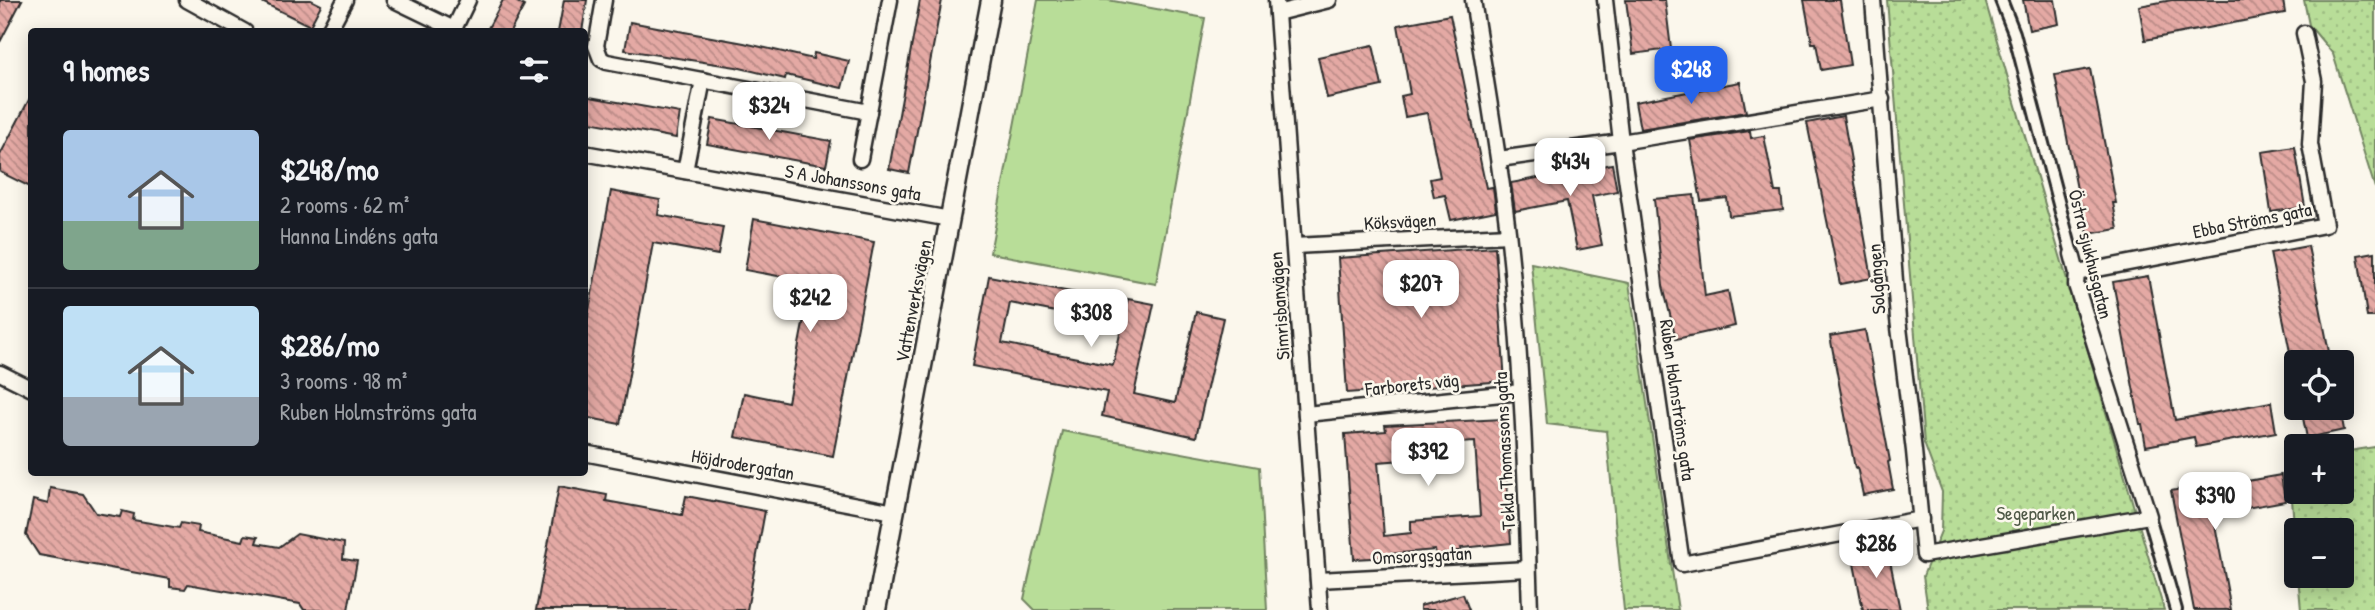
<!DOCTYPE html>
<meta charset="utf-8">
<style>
body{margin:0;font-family:"Patrick Hand",sans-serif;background:#242831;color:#f1f3f6;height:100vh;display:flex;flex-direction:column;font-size:26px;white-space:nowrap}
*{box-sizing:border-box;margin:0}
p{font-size:23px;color:#9ea1a6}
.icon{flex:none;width:38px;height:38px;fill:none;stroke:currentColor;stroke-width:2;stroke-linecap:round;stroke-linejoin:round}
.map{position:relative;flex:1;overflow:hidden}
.drawer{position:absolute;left:28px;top:28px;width:560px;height:448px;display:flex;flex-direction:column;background:#171b24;border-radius:7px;box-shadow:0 4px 18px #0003}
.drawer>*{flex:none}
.buttons{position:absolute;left:2284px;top:350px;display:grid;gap:14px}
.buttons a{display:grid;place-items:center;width:70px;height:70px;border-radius:7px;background:#171b24;box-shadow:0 4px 18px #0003;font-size:35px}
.price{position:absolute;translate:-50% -60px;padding:0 16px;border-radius:14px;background:#fff;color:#222;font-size:23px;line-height:46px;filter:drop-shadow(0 2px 4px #0008)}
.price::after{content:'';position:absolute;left:50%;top:42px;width:21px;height:16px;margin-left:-10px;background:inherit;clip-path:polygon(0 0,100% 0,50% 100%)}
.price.selected{background:#2563eb;color:#fff}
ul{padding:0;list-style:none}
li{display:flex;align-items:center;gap:21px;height:175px;padding:0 35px}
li+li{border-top:2px solid #363941}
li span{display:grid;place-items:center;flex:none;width:196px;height:140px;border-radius:7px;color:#555}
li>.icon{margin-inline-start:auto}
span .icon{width:84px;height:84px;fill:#fffc;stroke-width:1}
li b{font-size:30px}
h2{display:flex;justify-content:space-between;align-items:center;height:84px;padding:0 35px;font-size:30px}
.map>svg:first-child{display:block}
</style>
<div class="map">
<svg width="2375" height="610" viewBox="0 0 2375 610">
<defs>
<pattern id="grass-dots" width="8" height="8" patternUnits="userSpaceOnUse" patternTransform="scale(1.75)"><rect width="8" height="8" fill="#b8dd98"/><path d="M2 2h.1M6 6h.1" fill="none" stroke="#9ebe83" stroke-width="1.8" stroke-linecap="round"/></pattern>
<pattern id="building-back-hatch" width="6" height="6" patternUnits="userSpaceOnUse" patternTransform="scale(1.75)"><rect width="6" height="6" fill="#e4a9a4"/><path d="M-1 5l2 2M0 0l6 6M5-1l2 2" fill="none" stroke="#b98a86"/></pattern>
</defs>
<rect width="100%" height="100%" fill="#fbf7ec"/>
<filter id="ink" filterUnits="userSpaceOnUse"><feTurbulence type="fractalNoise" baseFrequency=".0143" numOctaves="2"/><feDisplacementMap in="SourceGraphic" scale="14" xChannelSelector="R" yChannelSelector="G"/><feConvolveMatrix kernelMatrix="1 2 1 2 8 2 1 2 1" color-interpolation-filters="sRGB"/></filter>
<g filter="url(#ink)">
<!-- grass -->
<g fill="url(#grass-dots)" stroke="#728462" stroke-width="2">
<polygon points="1887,0 1985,0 2164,610 1928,610 1923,576 1941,531 1942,492 1924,443"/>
<polygon points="2304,0 2375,0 2375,188 2333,54 2309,25"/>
<polygon points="1531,263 1629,283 1678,610 1624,610 1606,431 1547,424"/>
<polygon points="2375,447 2375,610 2301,610 2298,576 2342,576 2342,530 2296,530 2296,552 2289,460 2296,459 2296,492 2342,492 2342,452"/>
</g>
<!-- garden -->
<g fill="#b8dd98" stroke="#728462" stroke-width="2">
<polygon points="1038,0 1108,0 1205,18 1156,284 990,253"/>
<polygon points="1062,431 1259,467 1267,610 1035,610 1024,599"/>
</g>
<!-- building -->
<g fill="url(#building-back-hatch)" stroke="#2b2b2b" stroke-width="2" fill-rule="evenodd">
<polygon points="0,0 22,0 0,42"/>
<polygon points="258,0 311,0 321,5 310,26"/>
<polygon points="503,0 514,0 524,6 510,32 486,32"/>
<polygon points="564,0 587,0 582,32 558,32"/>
<polygon points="920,0 942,0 909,173 889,169"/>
<polygon points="1626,0 1665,0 1671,49 1633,54"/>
<polygon points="1804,0 1840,0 1850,65 1821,70 1816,43 1812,43"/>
<polygon points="2023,0 2055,0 2059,24 2029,30"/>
<polygon points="2172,0 2283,0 2285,13 2145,40 2139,6"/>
<polygon points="1450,15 1486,188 1493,187 1496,211 1451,220 1445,195 1434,197 1430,179 1440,177 1427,113 1405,117 1401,96 1410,94 1398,25"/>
<polygon points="630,22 744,43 813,59 814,53 849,61 842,88 786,75 785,79 736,67 625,50"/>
<polygon points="1373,45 1382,86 1327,98 1318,57"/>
<polygon points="2090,69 2116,203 2113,203 2118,229 2088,234 2083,209 2081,210 2055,75"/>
<polygon points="1740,82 1746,112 1640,129 1635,102"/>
<polygon points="32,94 32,188 0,172 0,155"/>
<polygon points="584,96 680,113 676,138 584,121"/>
<polygon points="1843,116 1872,278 1840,284 1807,123"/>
<polygon points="712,119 831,141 826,166 707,144"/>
<polygon points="1750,131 1751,138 1764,136 1775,192 1781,192 1783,210 1729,216 1727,198 1701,201 1690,140"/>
<polygon points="2295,147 2305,207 2271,212 2262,152"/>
<polygon points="1612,164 1617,191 1592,196 1602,245 1577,250 1567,201 1515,211 1511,183"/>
<polygon points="611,191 660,200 658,215 723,227 718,255 653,243 620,424 584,417 584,337"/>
<polygon points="1694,195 1705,296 1728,291 1735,326 1676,339 1663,286 1654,199"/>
<polygon points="754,219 874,242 833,456 735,437 744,393 788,402 811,282 745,270"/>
<polygon points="2308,246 2331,362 2292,362 2270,253"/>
<polygon points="1495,247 1505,381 1347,393 1338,258"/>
<polygon points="2375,252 2375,317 2367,317 2358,255"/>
<path d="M989 276 1127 303 1128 299 1154 304 1134 394 1175 403 1196 312 1223 318 1196 437 1102 416 1107 392 972 366ZM1010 303 1122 325 1113 365 1002 343Z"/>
<polygon points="2148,276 2175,420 2271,402 2276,432 2196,447 2194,437 2146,446 2142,424 2140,424 2113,282"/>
<polygon points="1865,330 1890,461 1888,462 1893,489 1863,495 1857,467 1855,468 1830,336"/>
<polygon points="2301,408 2340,408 2344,430 2307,438"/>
<path d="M1503 419 1511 543 1461 548 1462 551H1452V554L1436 555 1435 550 1390 554V557L1354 559 1345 434 1386 431 1385 425ZM1475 442 1480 516 1411 521V533L1384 536 1378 462 1443 457 1442 444Z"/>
<polygon points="2281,475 2285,501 2213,514 2231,610 2194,610 2171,491 2207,484 2208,488"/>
<polygon points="559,486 607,495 606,501 682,515 686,496 765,511 747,610 536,610"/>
<polygon points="50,488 83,494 96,513 120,517 122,511 134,514 133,520 179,528 181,523 199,526 198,532 243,541 245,535 258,537 256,543 279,547 297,534 344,543 343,559 357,561 348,610 304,610 300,604 188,584 185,589 170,587 170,579 39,555 26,535 33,500 48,504"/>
<polygon points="1887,546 1900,610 1863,610 1852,553"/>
<polygon points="1463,594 1469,610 1420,610 1420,606"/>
</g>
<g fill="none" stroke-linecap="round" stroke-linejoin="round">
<defs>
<g id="pedestrian">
<polyline points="2001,0 2014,33 2072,254"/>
<polyline points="2149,516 2176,610"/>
</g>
<g id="minor">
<polyline points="187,0 245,32"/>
<polyline points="394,0 454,29 468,0"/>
<polyline points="604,0 596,46 601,59 607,62 869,112"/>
<polyline points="1276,0 1320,610"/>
<path d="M1473 0C1485 77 1499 154 1508 232 1522 357 1526 484 1530 610"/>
<polyline points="1605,0 1621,142 1682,564 1921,519"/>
<polyline points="1873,0 1898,319 1914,451 1924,555 2149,516 2076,285 2077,273 2072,254"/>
<polyline points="1277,13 1329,0"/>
<polyline points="328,32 345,0"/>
<polyline points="584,153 950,219"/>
<polyline points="860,159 890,0"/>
<polyline points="1499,159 1621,142 1882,99"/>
<polyline points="685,171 703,80"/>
<polyline points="1294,246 1508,235"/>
<polyline points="2077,273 2325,225 2310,144 2314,81 2304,33"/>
<polyline points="0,373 32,389"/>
<polyline points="1306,414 1521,392"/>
<polyline points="584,453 894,512"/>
<polyline points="1318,580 1528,569"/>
</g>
<polyline id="tertiary" points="876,610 991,0"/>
</defs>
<!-- pedestrian casing -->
<use href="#pedestrian" stroke="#2b2b2b" stroke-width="16"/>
<!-- minor casing -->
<use href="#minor" stroke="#2b2b2b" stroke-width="19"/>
<!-- tertiary casing -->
<use href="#tertiary" stroke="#2b2b2b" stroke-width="23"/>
<!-- pedestrian -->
<use href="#pedestrian" stroke="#fbf7ec" stroke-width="10"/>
<!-- minor -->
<use href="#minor" stroke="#fbf7ec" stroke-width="14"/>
<!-- tertiary -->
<use href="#tertiary" stroke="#fbf7ec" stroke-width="18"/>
</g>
</g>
<g text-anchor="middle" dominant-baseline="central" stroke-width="5" stroke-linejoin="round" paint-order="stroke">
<!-- street labels -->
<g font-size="19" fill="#2b2b2b" stroke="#fbf7ec">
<text transform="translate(853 182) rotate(10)">S A Johanssons gata</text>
<text transform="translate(2252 220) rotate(-11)">Ebba Ströms gata</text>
<text transform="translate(1400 221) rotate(-3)">Köksvägen</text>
<text transform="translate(2091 254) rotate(76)">Östra sjukhusgatan</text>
<text transform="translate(1876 279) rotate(-94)">Solgången</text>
<text transform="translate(913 301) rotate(-79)">Vattenverksvägen</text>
<text transform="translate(1279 306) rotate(-94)">Simrisbanvägen</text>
<text transform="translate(1412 384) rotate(-6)">Farborets väg</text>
<text transform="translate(1678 400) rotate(82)">Ruben Holmströms gata</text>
<text transform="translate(1504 451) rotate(-93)">Tekla Thomassons gata</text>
<text transform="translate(743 464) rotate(10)">Höjdrodergatan</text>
<text transform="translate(1422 555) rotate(-3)">Omsorgsgatan</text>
</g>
<!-- park labels -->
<g font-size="19" fill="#4e5846" stroke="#fbf7ec">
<text x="2036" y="513">Segeparken</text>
</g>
</g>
</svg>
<div class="buttons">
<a><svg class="icon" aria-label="locate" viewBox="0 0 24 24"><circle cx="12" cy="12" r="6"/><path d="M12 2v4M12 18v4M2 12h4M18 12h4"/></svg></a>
<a>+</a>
<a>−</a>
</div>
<b class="price selected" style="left:1691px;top:106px">$248</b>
<b class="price" style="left:769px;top:142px">$324</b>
<b class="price" style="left:1570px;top:198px">$434</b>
<b class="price" style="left:1421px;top:320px">$207</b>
<b class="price" style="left:810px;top:334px">$242</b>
<b class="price" style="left:1091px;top:349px">$308</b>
<b class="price" style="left:1428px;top:488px">$392</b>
<b class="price" style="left:2215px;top:532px">$390</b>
<b class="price" style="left:1876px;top:580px">$286</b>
<section class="drawer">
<h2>9 homes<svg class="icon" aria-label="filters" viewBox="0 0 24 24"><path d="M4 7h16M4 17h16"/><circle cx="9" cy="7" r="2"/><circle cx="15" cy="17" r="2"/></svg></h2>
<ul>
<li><span style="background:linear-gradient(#a9c7e8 65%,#7fa58c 0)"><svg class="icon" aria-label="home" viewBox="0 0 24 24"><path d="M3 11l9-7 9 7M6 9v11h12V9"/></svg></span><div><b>$248/mo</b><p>2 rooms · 62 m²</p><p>Hanna Lindéns gata</p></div></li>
<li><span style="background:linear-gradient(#bfe0f5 65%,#9aa5b1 0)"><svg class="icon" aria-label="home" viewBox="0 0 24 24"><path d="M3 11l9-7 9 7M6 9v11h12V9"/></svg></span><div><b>$286/mo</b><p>3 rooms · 98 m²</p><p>Ruben Holmströms gata</p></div></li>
</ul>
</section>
</div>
